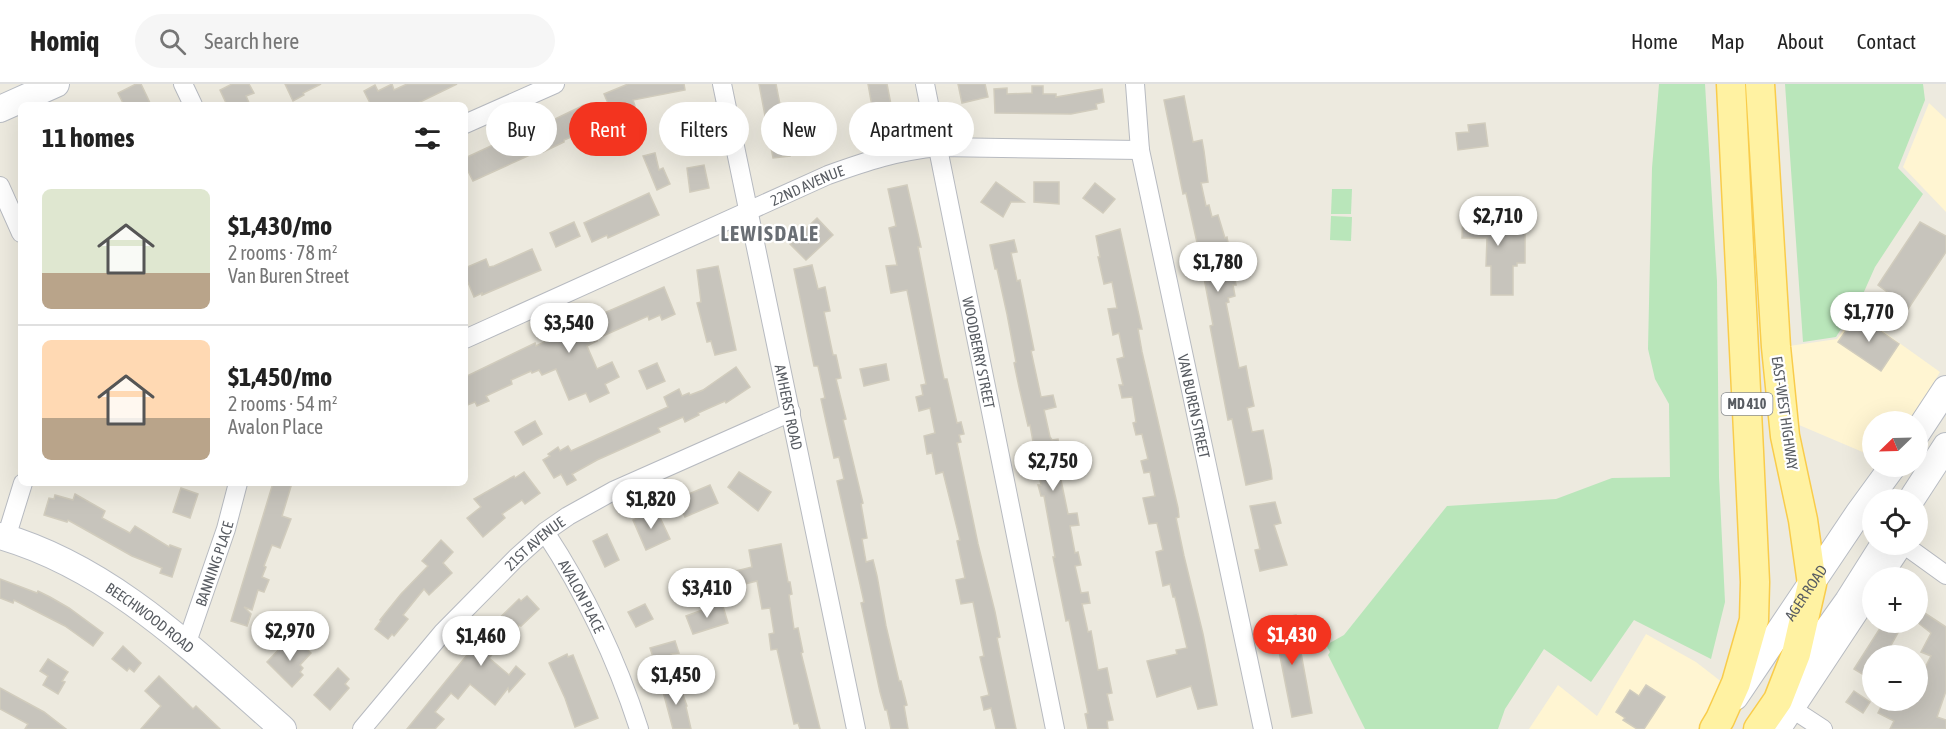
<!DOCTYPE html>
<meta charset="utf-8">
<style>
body{margin:0;font-family:"Asap Condensed",sans-serif;background:#f6f6f6;color:#222;height:100vh;display:flex;flex-direction:column;font-size:22px;white-space:nowrap}
*{box-sizing:border-box;margin:0}
p{font-size:20px;color:#767676}
.icon{flex:none;width:33px;height:33px;fill:none;stroke:currentColor;stroke-width:2;stroke-linecap:round;stroke-linejoin:round}
.map{position:relative;flex:1;overflow:hidden}
.sheet{position:absolute;left:18px;top:18px;width:450px;height:384px;display:flex;flex-direction:column;background:#fff;border-radius:9px;box-shadow:0 6px 24px #0002}
.sheet>*{flex:none}
.banner{position:absolute;left:486px;top:18px;width:570px;height:54px;display:flex;gap:12px}
.needle{width:39px;rotate:247deg}
.fabs{position:absolute;left:1862px;top:327px;display:grid;gap:12px}
.fabs a{display:grid;place-items:center;width:66px;height:66px;border-radius:50%;background:#fff;box-shadow:0 6px 24px #0002;font-size:30px}
.price{position:absolute;translate:-50% -51px;padding:0 14px;border-radius:21px;background:#fff;color:#222;font-size:20px;line-height:39px;filter:drop-shadow(0 2px 3px #0008)}
.price::after{content:'';position:absolute;left:50%;top:36px;width:18px;height:14px;margin-left:-9px;background:inherit;clip-path:polygon(0 0,100% 0,50% 100%)}
.price.active{background:#f3341f;color:#fff}
ul{padding:0;list-style:none}
li{display:flex;align-items:center;gap:18px;height:150px;padding:0 24px}
li+li{border-top:2px solid #e0e0e0}
li span{display:grid;place-items:center;flex:none;width:168px;height:120px;border-radius:9px;color:#555}
li>.icon{margin-inline-start:auto}
span .icon{width:72px;height:72px;fill:#fffc;stroke-width:1}
li b{font-size:26px}
h2{display:flex;justify-content:space-between;align-items:center;height:72px;padding:0 24px;font-size:26px}
.tag{padding:0 21px;border-radius:27px;background:#fff;box-shadow:0 6px 24px #0002;font-size:21px;line-height:54px}
.tag.active{background:#f3341f;color:#fff}
header{display:flex;align-items:center;gap:36px;box-sizing:border-box;height:84px;padding:0 30px;background:#fff;border-bottom:2px solid #e0e0e0}
header strong{font-size:28px}
nav{display:flex;gap:33px;margin-inline-start:auto;font-size:21px}
.search{width:420px;height:54px;background:#f6f6f6;display:flex;align-items:center;gap:15px;box-sizing:border-box;padding:0 21px;border-radius:33px;color:#767676;font-size:22px}
.map>svg:first-child{display:block}
</style>
<header>
<strong>Homiq</strong>
<div class="search"><svg class="icon" aria-label="search" viewBox="0 0 24 24"><circle cx="10" cy="10" r="6"/><path d="M15 15l6 6"/></svg>Search here</div>
<nav><a>Home</a><a>Map</a><a>About</a><a>Contact</a></nav>
</header>
<div class="map">
<svg width="1946" height="645" viewBox="0 0 1946 645">
<rect width="100%" height="100%" fill="#edeadf"/>
<!-- commercial -->
<g fill="#fff5d2">
<polygon points="1929,19 1946,35 1946,128 1903,83"/>
<polygon points="1856,228 1940,288 1911,337 1872,338 1872,372 1792,338 1789,262 1837,255"/>
<polygon points="1646,550 1696,578 1727,602 1698,645 1529,645 1558,601 1597,632"/>
</g>
<!-- green -->
<g fill="#b9e6ba">
<polygon points="1659,0 1705,0 1717,197 1719,393 1725,518 1711,575 1634,536 1591,598 1544,565 1505,625 1498,645 1365,645 1328,571 1330,568 1326,561 1344,551 1447,422 1556,415 1612,394 1670,393 1669,320 1655,295 1648,265 1652,84"/>
<polygon points="1785,0 1923,0 1925,16 1898,84 1923,110 1875,183 1863,210 1836,253 1803,258"/>
<polygon points="1332,105 1352,105 1351,130 1331,130"/>
<polygon points="1331,132 1352,133 1351,157 1330,156"/>
</g>
<!-- building -->
<g fill="#c7c4bc" stroke="#d1ccbd" stroke-width="1.5">
<polygon points="136,0 141,0 151,21 124,21 118,9"/>
<polygon points="232,0 249,0 254,9 246,12 250,21 227,21 220,6"/>
<polygon points="285,0 321,0 303,9 304,11 293,17"/>
<polygon points="392,0 394,6 407,0 457,0 414,21 371,21 364,7 375,1 378,7"/>
<polygon points="628,0 684,0 685,6 633,16 635,22 613,31 604,10"/>
<polygon points="759,0 776,0 790,72 773,74"/>
<polygon points="868,0 887,0 894,36 875,39"/>
<polygon points="958,0 985,0 988,13 962,19"/>
<polygon points="1032,2 1043,2 1043,10 1056,10 1056,13 1102,5 1104,18 1096,20 1097,25 1071,30 995,29 994,5 1007,4 1007,10 1032,9"/>
<polygon points="1184,12 1193,58 1202,56 1204,67 1208,98 1201,99 1206,122 1209,121 1212,133 1218,131 1225,154 1227,153 1236,201 1233,201 1235,212 1228,214 1229,218 1226,219 1239,284 1246,282 1248,293 1254,322 1247,324 1252,348 1263,346 1271,385 1272,395 1246,401 1232,335 1228,336 1210,242 1213,241 1198,163 1186,109 1183,110 1164,16"/>
<polygon points="692,19 699,57 682,61 680,51 673,52 668,30"/>
<polygon points="584,21 594,43 564,56 564,58 543,68 541,66 473,97 465,81 465,74 521,48 522,51"/>
<polygon points="1485,39 1488,62 1458,66 1456,49 1469,48 1468,41"/>
<polygon points="655,69 659,86 663,84 670,100 657,106 643,72"/>
<polygon points="704,81 709,104 690,108 687,84"/>
<polygon points="996,98 1024,118 1011,118 1003,133 981,118"/>
<polygon points="1034,98 1059,98 1059,120 1034,118"/>
<polygon points="1095,99 1115,115 1103,129 1083,114"/>
<polygon points="907,101 921,163 918,163 938,266 944,295 947,295 957,339 961,338 964,350 959,351 961,358 957,359 978,460 995,528 1000,553 997,554 1016,645 996,645 991,624 984,626 981,613 989,611 980,573 984,572 973,518 961,520 956,496 965,494 957,457 960,456 943,388 936,390 932,369 927,370 924,352 935,349 930,324 919,327 916,313 923,311 921,301 926,300 907,206 891,209 886,182 897,181 889,144 896,142 888,105"/>
<polygon points="649,109 659,131 608,154 607,151 592,158 584,139"/>
<polygon points="1463,127 1491,127 1491,137 1517,138 1517,141 1525,141 1525,179 1517,179 1517,182 1513,182 1513,211 1491,211 1491,182 1486,182 1487,154 1462,154"/>
<polygon points="817,134 833,151 806,176 790,160"/>
<polygon points="574,138 580,152 556,163 550,149"/>
<polygon points="1920,138 1946,152 1946,168 1908,225 1888,212 1890,210 1878,201"/>
<polygon points="1120,145 1142,245 1138,245 1142,268 1178,424 1179,433 1176,434 1184,472 1203,550 1217,621 1198,625 1191,602 1157,613 1147,577 1177,570 1176,566 1187,564 1175,513 1173,513 1170,500 1163,502 1156,468 1163,466 1157,439 1149,440 1143,414 1155,412 1150,388 1144,389 1141,377 1148,375 1142,350 1136,351 1133,339 1136,338 1132,313 1122,314 1119,301 1123,301 1117,275 1124,273 1119,249 1113,251 1108,225 1117,224 1112,198 1104,200 1098,173 1100,173 1096,152"/>
<polygon points="1014,156 1017,168 1011,169 1017,197 1020,196 1034,266 1031,267 1041,313 1053,311 1056,323 1044,326 1050,353 1052,356 1058,355 1060,366 1055,367 1068,430 1077,429 1079,441 1070,442 1075,469 1078,468 1081,481 1075,482 1081,509 1088,508 1090,519 1082,520 1088,548 1091,547 1098,586 1107,584 1112,609 1107,610 1113,636 1107,637 1108,645 1088,645 1085,630 1088,629 1069,536 1066,537 1053,473 1055,473 1046,423 1044,412 1041,412 1038,401 1041,401 1030,341 1028,342 1019,303 1014,279 1016,278 1007,230 997,185 995,185 990,161"/>
<polygon points="532,165 541,186 482,211 482,209 474,213 465,191 465,184 486,175 489,183 494,182"/>
<polygon points="812,181 818,205 825,203 830,227 824,228 833,271 836,271 841,294 836,295 846,335 843,336 863,419 861,420 867,454 862,455 866,478 873,476 877,492 886,542 899,597 901,597 907,621 904,622 908,645 891,645 887,626 885,626 880,608 861,519 864,518 837,397 844,395 839,373 834,374 821,315 825,314 818,282 814,282 794,185"/>
<polygon points="718,182 736,266 715,271 711,257 707,258 697,219 701,218 697,186"/>
<polygon points="664,203 675,230 662,236 660,231 649,236 648,232 596,255 597,257 587,262 597,285 612,278 619,293 605,300 609,309 590,318 586,309 569,316 556,285 542,291 539,286 532,289 531,287 511,296 512,300 486,312 489,317 477,322 475,318 465,322 465,293 535,259 536,262 561,250 560,248"/>
<polygon points="1857,231 1899,260 1881,287 1838,258"/>
<polygon points="657,279 665,297 647,305 639,287"/>
<polygon points="886,280 889,296 864,302 860,285"/>
<polygon points="736,283 750,303 726,319 725,317 698,329 699,331 685,338 683,333 658,344 660,348 597,376 572,390 576,396 567,401 561,390 554,394 543,376 550,372 548,370 558,363 560,367 568,362 571,367 668,323 664,313 679,305 682,312 689,309 690,311 703,306"/>
<polygon points="535,337 542,350 523,361 515,348"/>
<polygon points="524,388 540,409 525,420 522,416 502,430 505,434 483,453 467,434 481,423 474,415 514,392 515,394"/>
<polygon points="739,388 771,408 758,427 728,403"/>
<polygon points="273,399 292,399 282,432 291,435 280,464 272,461 264,482 266,483 262,493 269,496 264,508 258,506 252,526 244,523 251,530 247,542 231,537"/>
<polygon points="710,401 718,419 685,433 677,415"/>
<polygon points="181,404 198,410 190,434 173,428"/>
<polygon points="75,410 105,427 102,434 128,448 130,449 135,442 169,463 170,461 181,465 172,493 160,489 162,484 132,472 68,436 67,438 44,431 49,414 54,415 55,411 73,416"/>
<polygon points="1275,418 1281,439 1274,441 1287,481 1260,487 1255,466 1260,465 1250,422"/>
<polygon points="656,425 670,455 646,466 633,436"/>
<polygon points="607,450 619,476 605,483 593,457"/>
<polygon points="441,456 453,468 443,479 452,489 429,511 424,505 403,531 408,535 394,552 392,550 388,555 375,545 381,537 380,536 401,510 428,482 422,477"/>
<polygon points="781,460 788,498 790,498 792,510 789,511 794,545 798,544 803,568 801,569 820,645 800,645 798,639 794,640 777,565 771,566 769,550 774,549 770,524 762,525 757,497 708,509 704,495 752,483 749,466"/>
<polygon points="0,495 37,509 38,507 50,513 69,524 103,549 93,562 65,542 14,516 13,519 0,514"/>
<polygon points="527,512 539,525 521,542 519,541 489,574 509,591 516,582 525,590 509,608 508,604 495,621 470,600 458,615 451,609 435,628 444,635 435,645 407,645 476,560 475,558 519,515 521,517"/>
<polygon points="722,519 728,539 693,550 686,532"/>
<polygon points="645,520 653,535 636,543 628,528"/>
<polygon points="1917,524 1946,543 1946,607 1937,633 1946,636 1946,645 1890,645 1894,637 1878,629 1884,617 1900,625 1905,622 1908,624 1911,616 1917,616 1917,603 1920,596 1919,595 1931,572 1921,568 1931,549 1917,538"/>
<polygon points="1296,531 1298,542 1292,544 1297,570 1301,569 1312,629 1292,633 1277,557 1274,558 1270,537"/>
<polygon points="1884,538 1904,538 1885,572 1872,572 1872,596 1854,585"/>
<polygon points="298,557 311,569 300,581 303,584 300,588 303,591 292,603 267,578 284,560 290,565"/>
<polygon points="675,557 679,569 671,570 674,582 658,588 650,564"/>
<polygon points="123,562 141,579 134,588 129,584 127,587 112,575"/>
<polygon points="567,570 568,573 573,571 598,634 575,643 565,614 549,579"/>
<polygon points="48,575 68,588 62,597 65,598 58,610 43,601 48,592 40,587"/>
<polygon points="338,584 349,595 345,600 349,604 330,626 314,611"/>
<polygon points="159,592 193,625 196,622 220,645 141,645 161,622 145,607"/>
<polygon points="678,597 687,622 686,623 691,645 673,645 661,600"/>
<polygon points="1646,601 1665,613 1644,645 1637,645 1623,636 1625,634 1616,628 1630,606 1639,612"/>
<polygon points="0,604 44,628 66,645 25,645 28,640 0,625"/>
<polygon points="1854,607 1870,618 1863,629 1846,618"/>
</g>
<g fill="none" stroke-linecap="round" stroke-linejoin="round">
<defs>
<g id="street">
<polyline points="183,0 193,21"/>
<path id="s1" d="M722 0 856 645"/>
<path id="s2" d="M925 0 1055 645"/>
<path id="s3" d="M1135 0 1140 66 1263 645"/>
<polyline points="465,40 555,0"/>
<polyline points="0,102 21,149"/>
<path id="s4" d="M465 255 828 91C867 77 897 67 939 63L1140 66"/>
<path id="s5" d="M545 448C585 509 617 576 639 645"/>
<polyline points="6,454 23,399"/>
<polyline points="1903,460 1946,491"/>
<polyline points="1882,494 1904,461"/>
<path id="s6" d="M186 561 226 445 238 399"/>
<polyline points="1794,626 1823,645"/>
<path id="s7" d="M362 645 443 548 516 474 545 448 568 432 613 407 791 328"/>
<polyline points="1782,645 1872,509"/>
</g>
<g id="secondary">
<polyline points="0,25 56,0"/>
<polyline points="1917,349 1946,305"/>
<polyline points="1911,416 1946,362"/>
<path id="s8" d="M0 452C112 484 197 570 283 645"/>
<polyline points="1790,598 1848,517 1884,460"/>
<path id="s9" d="M1735 613 1858 430 1893 382"/>
</g>
<g id="primary">
<polyline points="1714,645 1720,635 1736,599 1754,536 1755,498 1749,368 1731,0"/>
<polyline points="1758,645 1778,616 1796,570 1812,500 1803,436 1785,352 1776,263 1760,0"/>
</g>
</defs>
<!-- street casing -->
<use href="#street" stroke="#b7bac0" stroke-width="20"/>
<!-- secondary casing -->
<use href="#secondary" stroke="#b8bcc3" stroke-width="28"/>
<!-- primary casing -->
<use href="#primary" stroke="#f9cc4b" stroke-width="31"/>
<!-- street -->
<use href="#street" stroke="#fff" stroke-width="18"/>
<!-- secondary -->
<use href="#secondary" stroke="#fff" stroke-width="26"/>
<!-- primary -->
<use href="#primary" stroke="#fff2a2" stroke-width="28"/>
</g>
<g text-anchor="middle" dominant-baseline="central" stroke-width="4.5" stroke-linejoin="round" paint-order="stroke">
<!-- shield labels -->
<rect fill="#fff" stroke="#8a8d91" stroke-width="1.5" x="1721.5" y="309" width="51" height="22" rx="4.5"/>
<g font-size="14" font-weight="bold" fill="#585c62">
<text x="1747" y="320">MD 410</text>
</g>
<!-- street labels -->
<g font-size="15" fill="#585c62" stroke="#fff">
<text stroke="none"><textPath href="#s4" startOffset="375">22ND AVENUE</textPath></text>
<text stroke="none"><textPath href="#s2" startOffset="274">WOODBERRY STREET</textPath></text>
<text stroke="none"><textPath href="#s1" startOffset="330">AMHERST ROAD</textPath></text>
<text stroke="none"><textPath href="#s3" startOffset="328">VAN BUREN STREET</textPath></text>
<text transform="translate(1785 329) rotate(82)">EAST-WEST HIGHWAY</text>
<text stroke="none"><textPath href="#s7" startOffset="254">21ST AVENUE</textPath></text>
<text stroke="none"><textPath href="#s6" startOffset="86">BANNING PLACE</textPath></text>
<text stroke="none"><textPath href="#s9" startOffset="126">AGER ROAD</textPath></text>
<text stroke="none"><textPath href="#s5" startOffset="74">AVALON PLACE</textPath></text>
<text stroke="none"><textPath href="#s8" startOffset="172">BEECHWOOD ROAD</textPath></text>
</g>
<!-- district labels -->
<g font-size="21" font-weight="bold" letter-spacing="1.5" fill="#696e74" stroke="#fff">
<text x="770" y="149">LEWISDALE</text>
</g>
</g>
</svg>
<div class="fabs">
<a><svg class="needle" viewBox="-14 -14 28 28"><path d="M0-13l5 13h-10z" fill="#e53935"/><path d="M0 13l5-13h-10z" fill="#767676"/></svg></a>
<a><svg class="icon" aria-label="locate" viewBox="0 0 24 24"><circle cx="12" cy="12" r="6"/><path d="M12 2v4M12 18v4M2 12h4M18 12h4"/></svg></a>
<a>+</a>
<a>−</a>
</div>
<b class="price" style="left:1498px;top:163px">$2,710</b>
<b class="price" style="left:1218px;top:209px">$1,780</b>
<b class="price" style="left:1869px;top:259px">$1,770</b>
<b class="price" style="left:569px;top:270px">$3,540</b>
<b class="price" style="left:1053px;top:408px">$2,750</b>
<b class="price" style="left:651px;top:446px">$1,820</b>
<b class="price" style="left:707px;top:535px">$3,410</b>
<b class="price" style="left:290px;top:578px">$2,970</b>
<b class="price active" style="left:1292px;top:582px">$1,430</b>
<b class="price" style="left:481px;top:583px">$1,460</b>
<b class="price" style="left:676px;top:622px">$1,450</b>
<div class="banner">
<a class="tag">Buy</a>
<a class="tag active">Rent</a>
<a class="tag">Filters</a>
<a class="tag">New</a>
<a class="tag">Apartment</a>
</div>
<section class="sheet">
<h2>11 homes<svg class="icon" aria-label="filters" viewBox="0 0 24 24"><path d="M4 7h16M4 17h16"/><circle cx="9" cy="7" r="2"/><circle cx="15" cy="17" r="2"/></svg></h2>
<ul>
<li><span style="background:linear-gradient(#dfe7d0 70%,#b9a48a 0)"><svg class="icon" aria-label="home" viewBox="0 0 24 24"><path d="M3 11l9-7 9 7M6 9v11h12V9"/></svg></span><div><b>$1,430/mo</b><p>2 rooms · 78 m²</p><p>Van Buren Street</p></div></li>
<li><span style="background:linear-gradient(#ffd9b3 65%,#b9a48a 0)"><svg class="icon" aria-label="home" viewBox="0 0 24 24"><path d="M3 11l9-7 9 7M6 9v11h12V9"/></svg></span><div><b>$1,450/mo</b><p>2 rooms · 54 m²</p><p>Avalon Place</p></div></li>
</ul>
</section>
</div>
